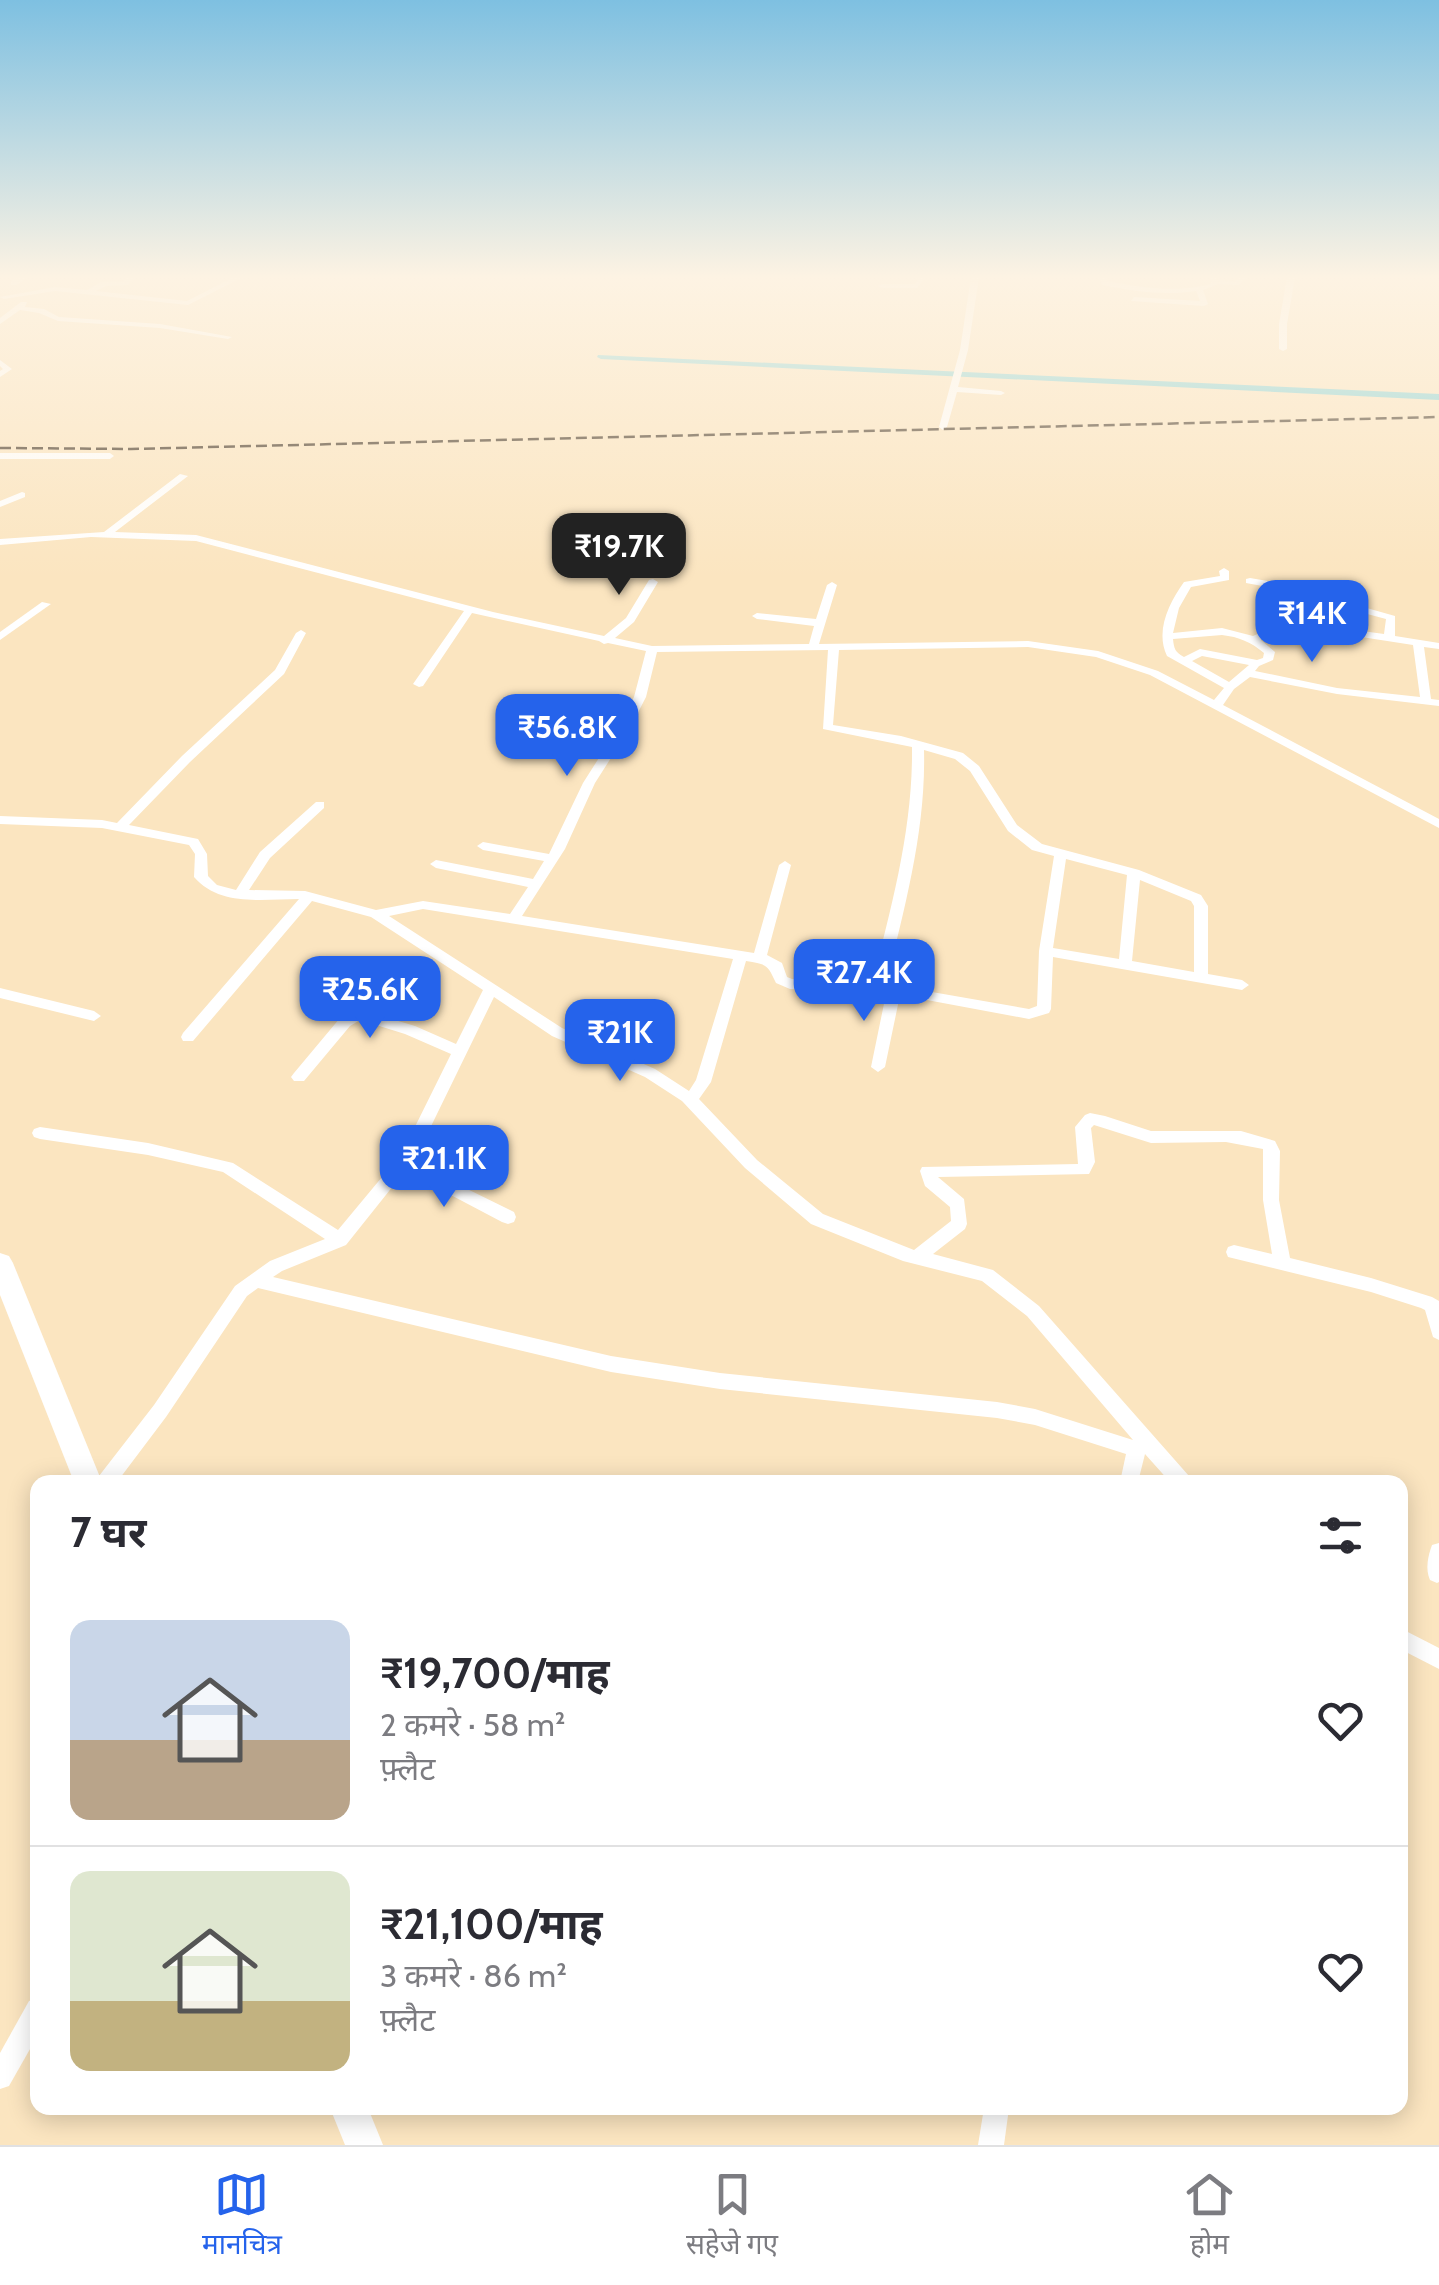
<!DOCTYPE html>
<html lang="hi">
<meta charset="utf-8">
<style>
body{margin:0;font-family:Cabin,"Noto Sans Devanagari",sans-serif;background:#f7f7f7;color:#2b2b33;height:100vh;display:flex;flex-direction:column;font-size:38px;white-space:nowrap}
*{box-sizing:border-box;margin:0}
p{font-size:32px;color:#7c7c81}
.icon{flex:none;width:55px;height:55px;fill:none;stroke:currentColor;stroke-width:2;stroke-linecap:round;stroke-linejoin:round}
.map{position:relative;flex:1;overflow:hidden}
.side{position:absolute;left:30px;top:1475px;width:1378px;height:640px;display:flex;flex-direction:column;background:#fff;border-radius:20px;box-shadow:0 5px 25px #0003}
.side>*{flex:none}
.price{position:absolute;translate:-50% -85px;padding:0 22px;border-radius:20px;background:#2563eb;color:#fff;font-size:32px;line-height:65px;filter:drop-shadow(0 2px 5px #0008)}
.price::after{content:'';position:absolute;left:50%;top:60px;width:30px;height:22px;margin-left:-15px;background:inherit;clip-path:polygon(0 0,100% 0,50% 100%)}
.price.current{background:#222;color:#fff}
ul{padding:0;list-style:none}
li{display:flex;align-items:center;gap:30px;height:250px;padding:0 40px}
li+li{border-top:2px solid #e1e1e2}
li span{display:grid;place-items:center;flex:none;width:280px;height:200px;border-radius:20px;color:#555}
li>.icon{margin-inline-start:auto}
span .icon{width:120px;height:120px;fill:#fffc;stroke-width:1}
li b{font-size:42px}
h2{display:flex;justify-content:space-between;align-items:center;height:120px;padding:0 40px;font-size:42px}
.dock{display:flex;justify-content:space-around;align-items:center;height:140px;border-top:2px solid #e1e1e2;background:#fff;font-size:28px;color:#7c7c81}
.dock a{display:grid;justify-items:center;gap:5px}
.dock .current{color:#2563eb}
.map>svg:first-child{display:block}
</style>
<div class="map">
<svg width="1439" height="2145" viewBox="0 0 1439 2145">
<rect width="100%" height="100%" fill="#fbe5c0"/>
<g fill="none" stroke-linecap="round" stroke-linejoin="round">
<!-- canal -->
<polygon fill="#80d1d6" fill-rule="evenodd" points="598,355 1439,394 1439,400 601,359 597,357"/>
<!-- street -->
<g fill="#fff" fill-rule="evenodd">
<polygon points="19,277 27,277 17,285 11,285 11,281"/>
<polygon points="127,277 135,277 128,285 106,286 96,291 187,301 234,277 243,277 188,305 55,291 4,299 0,297 55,287 87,290 101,282 123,281"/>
<polygon points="919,277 926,277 917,288 882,288 878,286 882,284 915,284"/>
<polygon points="971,277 979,277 968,350 958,387 1001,391 1005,393 1001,395 957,392 947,427 943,430 939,427 960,350"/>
<path d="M1099 277H1106L1108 281C1142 288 1177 293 1211 284L1210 277H1216L1217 280 1234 281 1239 277H1247L1239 285 1218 284 1203 290 1208 304 1204 306 1131 301 1134 297 1200 301 1196 291C1165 296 1133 291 1102 285Z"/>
<polygon points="1287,277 1295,277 1287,324 1287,349 1283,351 1279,349 1279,324"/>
<polygon points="21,302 27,302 25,307 44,309 59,317 160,324 232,337 228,339 160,328 58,321 39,313 20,310 0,324 0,318"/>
<polygon points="0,360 12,369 0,377 0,371 3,369 0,366"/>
<polygon points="0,453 110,453 114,456 110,459 0,459"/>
<path d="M180 474 188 476 115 532 196 535 493 612 604 636 626 618 649 580 653 579 658 582 634 622 615 638 652 646 809 644 814 626 757 619 752 616 757 613 816 619 827 585 832 582 837 585 819 644 1028 641 1098 651 1158 671 1214 700 1224 688 1167 656C1155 631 1169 603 1184 582L1220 576 1219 571 1224 568 1229 571V580L1191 587 1179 608 1173 633 1222 628 1253 636 1264 631 1287 627 1316 629 1330 634 1325 637 1287 634 1263 639 1261 640 1275 652 1273 660 1259 666 1255 671 1337 688 1420 697 1413 645 1355 636 1350 633 1355 630 1384 634 1386 619 1341 607 1335 599 1246 583V579L1250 578 1342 594 1349 603 1395 616V636L1439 643V649L1424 647 1431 699 1439 700V706L1337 694 1250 677 1234 689 1223 705 1439 819V828L1150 675 1096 657 1028 647 839 650 833 725 901 736 963 753 979 766 1017 825 1042 844 1139 870 1201 895 1208 906V974L1242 980 1249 985 1242 990 1053 957 1051 1009 1049 1013 1029 1019 900 995 885 1067 878 1072 871 1067 886 994 790 989 776 983C767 964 768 965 746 961L711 1082 699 1099 757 1160 823 1214 914 1250 951 1221 950 1207 925 1186 920 1171 922 1167 1078 1164 1075 1127 1085 1115 1090 1113 1105 1116 1151 1131H1241L1275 1141 1280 1151 1279 1200 1290 1258 1371 1278 1432 1297 1439 1301V1340L1433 1337 1425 1310 1421 1308 1371 1292 1228 1257 1226 1252 1228 1247 1234 1245 1272 1254 1263 1200V1149L1226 1142 1151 1143 1094 1125 1091 1128 1095 1162 1089 1174 938 1177 964 1199 967 1224 965 1229 933 1254 993 1270 1039 1306 1189 1476 1191 1482H1170L1145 1454 1138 1482H1120L1126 1454 1035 1425 997 1418 720 1389 611 1372 258 1288 247 1296 166 1417 117 1482H97L99 1476 154 1405 235 1286 270 1261 325 1239 223 1172 148 1155 40 1139 34 1137 32 1133 34 1129 40 1127 148 1143 233 1163 338 1230 402 1153 451 1054 405 1034 360 1020 350 1026 304 1081H294L291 1077 294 1073 340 1018 358 1009 415 1026 456 1044 483 990 371 917 312 901 193 1041H183L181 1037 183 1033 299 899C263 899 220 907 194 877L195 854 189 845 102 828 0 824V816L102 820 117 823 182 756 275 670 296 633 301 630 306 633 284 674 190 762 129 825 198 839 207 854 208 876 217 885 236 890 260 852 316 802H324V808L270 858 249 890 305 891 376 910 423 901 510 914 528 887 436 868 430 864 436 860 533 879 544 861 483 850 477 846 483 842 549 854 583 783 618 728 634 697 646 651 608 643 604 644 599 641 472 613 423 686 419 687 413 684 464 611 196 541 91 537 0 545V539L104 532ZM1222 635C1239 637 1251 642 1264 653L1263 658 1257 660 1200 649 1184 657C1175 652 1174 649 1173 639ZM828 650 823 729 912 747C913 828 892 905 872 983L792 979 787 977 782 963 767 955 791 865 785 861 779 865 754 953 522 916 565 849 595 783 630 728 646 697 657 652ZM1202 656 1249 665 1229 682 1192 661ZM924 750 955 759 970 771 1008 831 1032 850 1054 856 1039 951 1037 1006 1029 1009 886 984C905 906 926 830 924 750ZM1066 859 1127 875 1119 959 1053 948ZM1140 880 1191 901 1194 906V972L1132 961ZM423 909 733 959 696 1080 689 1091 655 1069 562 1028 389 916ZM494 997 552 1036 645 1077 682 1101 745 1168 811 1224 903 1261 982 1281 1027 1316 1133 1440 1035 1409 997 1402 720 1373 611 1356 273 1277 282 1271 346 1245 409 1166 447 1193 502 1222 508 1224 514 1222 516 1217 514 1212 459 1185 417 1155Z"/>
<polygon points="22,492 25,493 25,497 0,507 0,501"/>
<polygon points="42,602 51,604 0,640 0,632"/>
<polygon points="0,988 94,1011 101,1016 94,1021 0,998"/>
<path d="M1439 1543V1582L1437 1583 1430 1580C1425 1569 1428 1556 1432 1545Z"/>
<polygon points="1400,1628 1439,1648 1439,1669 1400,1649"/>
<polygon points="38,1998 38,2035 9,2086 0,2089 0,2053 29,2001"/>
<polygon points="984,2108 1009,2108 1004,2145 978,2145"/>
</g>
<!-- primary -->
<g fill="#fff" fill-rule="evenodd">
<polygon points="0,1253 9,1256 13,1263 102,1482 74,1482 0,1295"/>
<polygon points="330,2108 368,2108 383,2145 345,2145"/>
</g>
<!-- rail -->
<polyline stroke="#443523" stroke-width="2.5" stroke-dasharray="11 5" stroke-linecap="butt" points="0,448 131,449 1439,417"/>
</g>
<!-- sky -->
<linearGradient id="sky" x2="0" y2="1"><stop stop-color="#7ec0e1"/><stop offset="0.48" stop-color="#fdf3e3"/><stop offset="1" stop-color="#fdf3e3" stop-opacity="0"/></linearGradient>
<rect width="1439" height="577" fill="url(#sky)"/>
</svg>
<b class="price current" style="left:619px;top:598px">₹19.7K</b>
<b class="price" style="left:1312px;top:665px">₹14K</b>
<b class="price" style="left:567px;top:779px">₹56.8K</b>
<b class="price" style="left:864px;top:1024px">₹27.4K</b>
<b class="price" style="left:370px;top:1041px">₹25.6K</b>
<b class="price" style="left:620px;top:1084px">₹21K</b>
<b class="price" style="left:444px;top:1210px">₹21.1K</b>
<section class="side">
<h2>7 घर<svg class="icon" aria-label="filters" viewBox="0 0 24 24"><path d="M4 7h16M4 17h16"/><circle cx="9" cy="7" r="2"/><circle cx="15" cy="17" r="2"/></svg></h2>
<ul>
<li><span style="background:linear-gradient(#c9d6e8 60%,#b9a48a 0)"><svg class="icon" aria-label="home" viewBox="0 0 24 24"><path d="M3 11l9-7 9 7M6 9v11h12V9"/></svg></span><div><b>₹19,700/माह</b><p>2 कमरे · 58 m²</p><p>फ़्लैट</p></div><svg class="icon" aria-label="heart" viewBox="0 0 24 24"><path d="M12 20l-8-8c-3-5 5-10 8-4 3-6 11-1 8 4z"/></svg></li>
<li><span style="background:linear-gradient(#dfe7d0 65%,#c2b280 0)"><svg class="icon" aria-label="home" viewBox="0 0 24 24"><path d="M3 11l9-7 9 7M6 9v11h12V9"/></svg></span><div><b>₹21,100/माह</b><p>3 कमरे · 86 m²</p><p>फ़्लैट</p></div><svg class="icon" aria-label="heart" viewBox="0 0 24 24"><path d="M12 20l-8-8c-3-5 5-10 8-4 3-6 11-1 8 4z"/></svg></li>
</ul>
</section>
</div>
<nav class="dock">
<a class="current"><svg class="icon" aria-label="map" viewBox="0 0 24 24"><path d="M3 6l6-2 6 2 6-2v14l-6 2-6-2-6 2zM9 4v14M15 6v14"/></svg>मानचित्र</a>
<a><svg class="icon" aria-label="saved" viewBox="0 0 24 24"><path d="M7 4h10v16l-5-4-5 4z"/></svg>सहेजे गए</a>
<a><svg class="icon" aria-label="home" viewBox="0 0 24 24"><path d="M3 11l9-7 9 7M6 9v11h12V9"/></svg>होम</a>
</nav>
